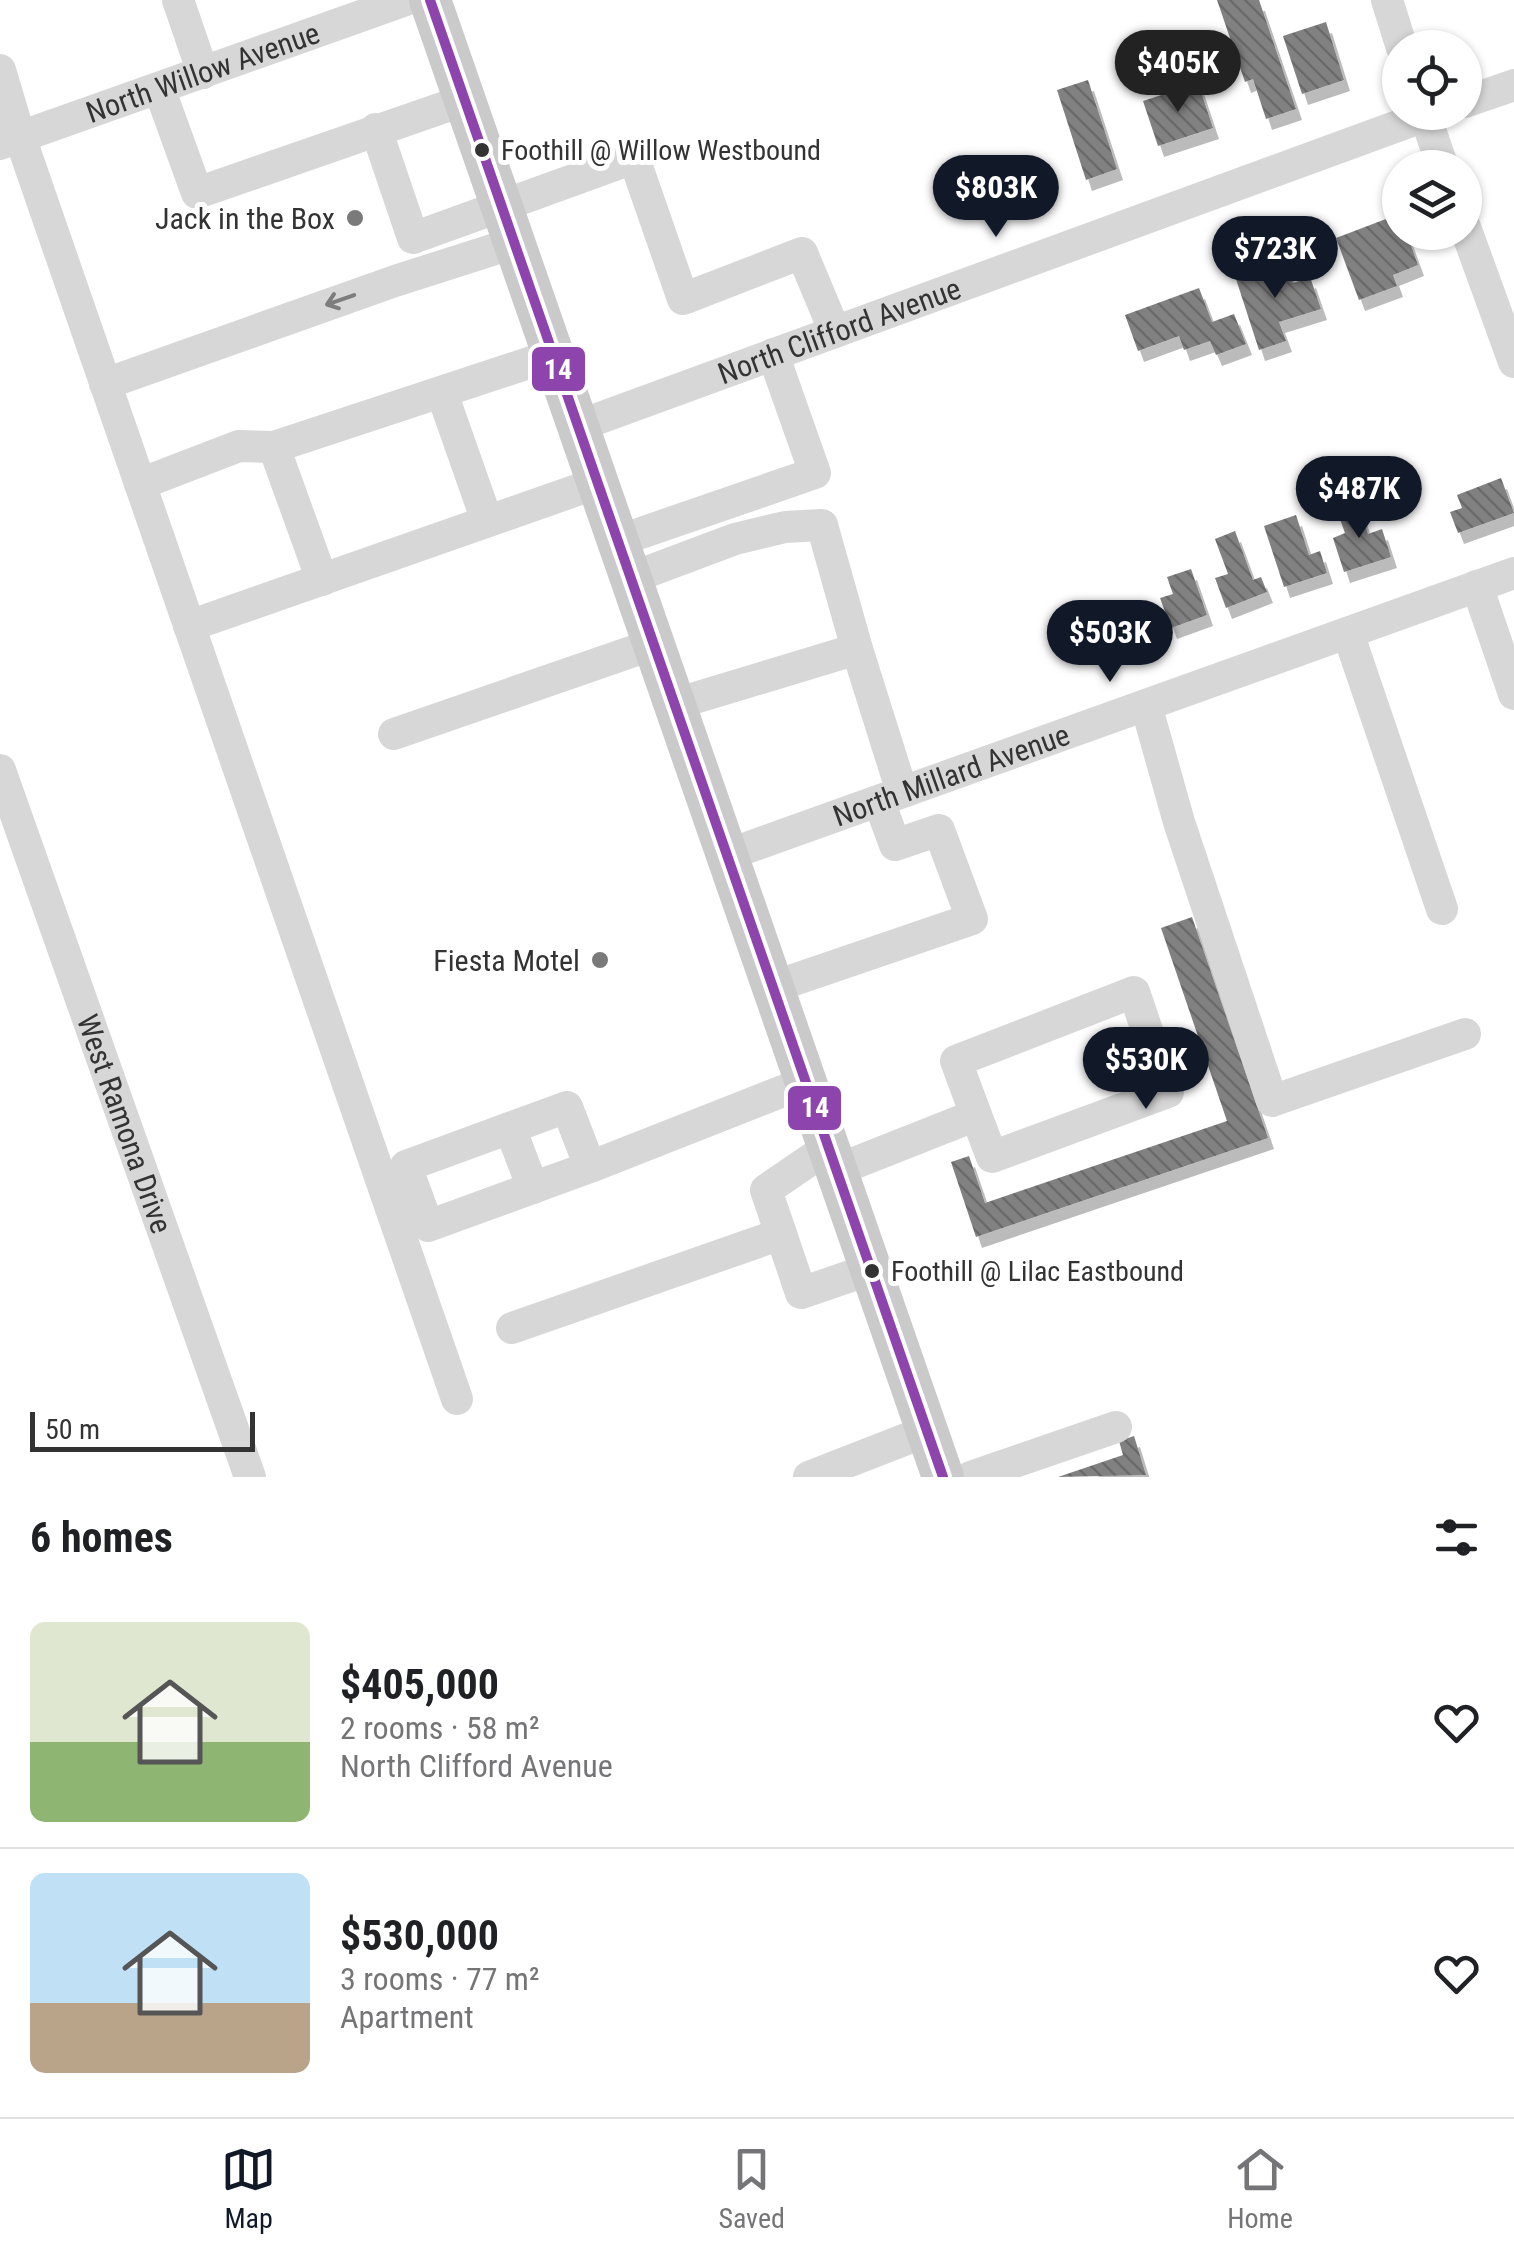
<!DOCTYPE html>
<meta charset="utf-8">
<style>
body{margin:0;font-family:"Roboto Condensed",sans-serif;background:#f2f2f2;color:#202124;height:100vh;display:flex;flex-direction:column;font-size:38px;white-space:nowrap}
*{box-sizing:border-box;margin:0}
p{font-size:32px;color:#757577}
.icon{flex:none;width:55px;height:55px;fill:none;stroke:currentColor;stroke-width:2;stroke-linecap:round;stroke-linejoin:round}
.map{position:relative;height:1477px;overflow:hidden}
.sheet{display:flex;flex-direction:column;background:#fff;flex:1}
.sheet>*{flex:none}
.controls{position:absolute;left:1382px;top:30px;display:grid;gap:20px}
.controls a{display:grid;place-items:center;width:100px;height:100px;border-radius:50%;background:#fff;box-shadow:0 2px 8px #0004;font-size:50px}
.scale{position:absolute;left:30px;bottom:25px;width:225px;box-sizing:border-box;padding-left:10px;border:5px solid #333;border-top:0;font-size:28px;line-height:35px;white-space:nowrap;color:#333;-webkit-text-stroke:8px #fff;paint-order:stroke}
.price{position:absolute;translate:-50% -85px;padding:0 22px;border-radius:35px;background:#111827;color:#fff;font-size:32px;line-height:65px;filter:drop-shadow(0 2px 5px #0008)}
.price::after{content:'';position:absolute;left:50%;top:60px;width:30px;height:22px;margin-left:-15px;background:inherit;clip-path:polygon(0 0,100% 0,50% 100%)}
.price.current{background:#222;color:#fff}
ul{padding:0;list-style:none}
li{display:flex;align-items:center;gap:30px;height:250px;padding:0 30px}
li+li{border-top:2px solid #e0e0e0}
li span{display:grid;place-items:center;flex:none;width:280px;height:200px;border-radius:15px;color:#555}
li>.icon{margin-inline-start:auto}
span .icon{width:120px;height:120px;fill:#fffc;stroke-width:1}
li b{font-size:42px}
h2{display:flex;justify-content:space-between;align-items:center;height:120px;padding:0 30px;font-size:42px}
.menu{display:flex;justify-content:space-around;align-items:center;height:140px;border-top:2px solid #e0e0e0;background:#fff;font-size:28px;color:#757577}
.menu a{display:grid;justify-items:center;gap:5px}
.menu .current{color:#111827}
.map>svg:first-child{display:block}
</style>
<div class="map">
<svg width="1514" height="1477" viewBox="0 0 1514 1477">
<defs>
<pattern id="building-back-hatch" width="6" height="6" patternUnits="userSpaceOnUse" patternTransform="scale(2.5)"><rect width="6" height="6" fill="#818181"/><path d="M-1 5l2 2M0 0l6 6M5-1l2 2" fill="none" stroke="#6a6a6a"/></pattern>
<filter id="shadow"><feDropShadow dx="6" dy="11" stdDeviation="0" flood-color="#0004"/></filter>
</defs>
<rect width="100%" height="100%" fill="#fff"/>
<!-- building -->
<g fill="url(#building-back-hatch)" filter="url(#shadow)">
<polygon points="1217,0 1259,0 1296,109 1266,119 1253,79 1245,82"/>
<polygon points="1326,22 1344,80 1302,94 1283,36"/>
<polygon points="1088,80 1117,169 1086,180 1057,90"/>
<polygon points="1198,83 1213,128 1158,146 1143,101"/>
<polygon points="1399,214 1400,232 1406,232 1418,265 1393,275 1397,286 1359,300 1336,238"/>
<polygon points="1285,260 1293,283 1310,277 1321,309 1279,322 1286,341 1259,350 1235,276"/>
<polygon points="1199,288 1212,322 1234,314 1246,344 1216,355 1210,341 1184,350 1179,336 1138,351 1125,315"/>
<polygon points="1501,478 1514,513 1458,533 1450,512 1462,508 1457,495"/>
<polygon points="1357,502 1368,534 1382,529 1391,557 1344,572 1333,538 1345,533 1336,508"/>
<polygon points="1296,515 1309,555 1320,551 1327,573 1284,587 1264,526"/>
<polygon points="1235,531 1253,580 1261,577 1267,592 1226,608 1215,578 1228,574 1215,539"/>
<polygon points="1191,569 1207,615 1171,628 1160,598 1173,594 1167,577"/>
<polygon points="1192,917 1268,1138 976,1237 951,1162 969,1156 985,1203 1227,1121 1161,928"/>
<polygon points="1134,1436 1146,1475 1058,1477 1123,1455 1119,1441"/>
</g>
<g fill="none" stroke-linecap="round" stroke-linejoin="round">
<!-- minor -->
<g stroke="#d7d7d7" stroke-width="32">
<polyline points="178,0 203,73"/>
<polyline points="1387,0 1402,48"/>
<polyline points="0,70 20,137 457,1399"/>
<polyline points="159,88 197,193 465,100"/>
<polyline points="1465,102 1514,85"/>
<polyline points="1424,112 1443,168"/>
<polyline points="376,129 413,238 634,158 683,299 802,253 835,332"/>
<path id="s1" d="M0 144 406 0"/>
<polyline points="1465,227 1514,362"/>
<polyline points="105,384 395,281 514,243"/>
<polyline points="442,393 487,521"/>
<path id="s2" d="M578 426 1436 112"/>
<polyline points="140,484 239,446 274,447"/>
<polyline points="618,541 815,473 773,354"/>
<polyline points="631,578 735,539 785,527 822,525 857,649"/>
<polyline points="322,580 274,447 553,355"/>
<polyline points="1477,586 1514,694"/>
<polyline points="189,626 597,483"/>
<polyline points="1348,633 1442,909"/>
<polyline points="675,704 857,649 902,792"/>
<polyline points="1146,705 1179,822 1272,1101 1465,1034"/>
<polyline points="394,734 654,644"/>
<path id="s3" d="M0 770 250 1477"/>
<path id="s4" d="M727 855 1514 573"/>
<polyline points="773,987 972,919 939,830 895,845 879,801"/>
<polyline points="510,1128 533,1188"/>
<polyline points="590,1167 428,1226 406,1166 567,1107 590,1167 806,1082"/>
<polyline points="837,1170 976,1115 992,1157 1168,1092 1134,992 956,1061 976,1115"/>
<polyline points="781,1234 801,1293 871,1269"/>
<polyline points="512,1328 781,1234 766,1190 829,1147"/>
<polyline points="809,1477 927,1431"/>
<polyline points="971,1477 1116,1427"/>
</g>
<!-- major -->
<polyline stroke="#cacaca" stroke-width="42" points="430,0 943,1477"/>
<defs>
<polyline id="bus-1" points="430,0 943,1477"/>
</defs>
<!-- bus-1 casing -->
<use href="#bus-1" stroke="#fff" stroke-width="18"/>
<!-- bus-1 -->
<use href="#bus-1" stroke="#8e44ad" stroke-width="10"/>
</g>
<!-- one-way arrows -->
<defs><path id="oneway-shaft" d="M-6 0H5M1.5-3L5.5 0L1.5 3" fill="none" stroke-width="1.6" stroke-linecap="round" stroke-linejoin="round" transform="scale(2.5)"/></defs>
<use stroke="#7d7d7d" href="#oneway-shaft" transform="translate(340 300) rotate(161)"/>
<!-- markers -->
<g fill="#333" stroke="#fff" stroke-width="4">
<circle cx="482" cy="150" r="9"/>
<circle cx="872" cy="1271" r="9"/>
</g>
<g fill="#7a7a7a" stroke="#fff" stroke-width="4">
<circle cx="355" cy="218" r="10"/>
<circle cx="600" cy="960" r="10"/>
</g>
<g text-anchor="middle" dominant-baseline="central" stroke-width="10" stroke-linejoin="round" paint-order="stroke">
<!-- bus labels -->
<g font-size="28" fill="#333" stroke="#fff" text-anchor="start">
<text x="501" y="150">Foothill @ Willow Westbound</text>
<text x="891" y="1271">Foothill @ Lilac Eastbound</text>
</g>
<!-- street labels -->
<g font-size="30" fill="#333" stroke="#fff">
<text stroke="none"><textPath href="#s1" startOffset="215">North Willow Avenue</textPath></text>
<text stroke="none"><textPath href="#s2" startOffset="278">North Clifford Avenue</textPath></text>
<text stroke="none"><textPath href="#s4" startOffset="238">North Millard Avenue</textPath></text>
<text stroke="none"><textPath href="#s3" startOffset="375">West Ramona Drive</textPath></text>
</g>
<!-- poi labels -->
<g font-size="30" fill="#333" stroke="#fff" text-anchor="end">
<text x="335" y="218">Jack in the Box</text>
<text x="580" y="960">Fiesta Motel</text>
</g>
</g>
<g stroke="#fff" stroke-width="4">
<rect x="530" y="345" width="57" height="48" rx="10" fill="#8e44ad"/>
<rect x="786" y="1084" width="57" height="48" rx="10" fill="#8e44ad"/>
</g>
<g font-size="28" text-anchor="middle" font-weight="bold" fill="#fff">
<text x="558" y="379">14</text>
<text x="815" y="1117">14</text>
</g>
</svg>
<div class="controls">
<a><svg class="icon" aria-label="locate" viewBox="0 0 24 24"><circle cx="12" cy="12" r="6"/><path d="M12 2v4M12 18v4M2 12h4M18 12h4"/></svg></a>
<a><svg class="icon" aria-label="layers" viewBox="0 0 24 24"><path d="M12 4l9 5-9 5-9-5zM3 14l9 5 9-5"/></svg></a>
</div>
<div class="scale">50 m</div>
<b class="price current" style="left:1178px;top:115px">$405K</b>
<b class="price" style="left:996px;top:240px">$803K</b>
<b class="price" style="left:1275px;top:301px">$723K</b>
<b class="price" style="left:1359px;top:541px">$487K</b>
<b class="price" style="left:1110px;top:685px">$503K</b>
<b class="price" style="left:1146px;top:1112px">$530K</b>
</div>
<section class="sheet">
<h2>6 homes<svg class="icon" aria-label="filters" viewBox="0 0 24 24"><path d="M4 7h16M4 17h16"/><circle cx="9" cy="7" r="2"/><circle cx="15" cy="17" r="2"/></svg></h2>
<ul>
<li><span style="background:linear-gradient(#dfe7d0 60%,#8fb573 0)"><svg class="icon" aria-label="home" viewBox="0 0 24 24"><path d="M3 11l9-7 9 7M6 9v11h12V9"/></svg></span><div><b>$405,000</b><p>2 rooms · 58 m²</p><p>North Clifford Avenue</p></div><svg class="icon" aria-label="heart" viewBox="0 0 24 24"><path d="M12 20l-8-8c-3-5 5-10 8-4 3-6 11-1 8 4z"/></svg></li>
<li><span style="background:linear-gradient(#bfe0f5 65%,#b9a48a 0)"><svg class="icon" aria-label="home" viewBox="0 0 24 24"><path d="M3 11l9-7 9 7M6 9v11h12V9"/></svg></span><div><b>$530,000</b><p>3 rooms · 77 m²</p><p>Apartment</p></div><svg class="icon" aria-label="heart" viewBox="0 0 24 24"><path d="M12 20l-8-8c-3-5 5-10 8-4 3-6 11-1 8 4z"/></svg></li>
</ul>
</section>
<nav class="menu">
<a class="current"><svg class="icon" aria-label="map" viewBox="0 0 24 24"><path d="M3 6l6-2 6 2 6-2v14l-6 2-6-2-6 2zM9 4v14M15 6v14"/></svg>Map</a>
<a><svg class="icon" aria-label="saved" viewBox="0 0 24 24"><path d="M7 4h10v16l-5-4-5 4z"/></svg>Saved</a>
<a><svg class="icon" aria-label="home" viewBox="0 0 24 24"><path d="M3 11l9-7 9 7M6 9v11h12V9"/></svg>Home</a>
</nav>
